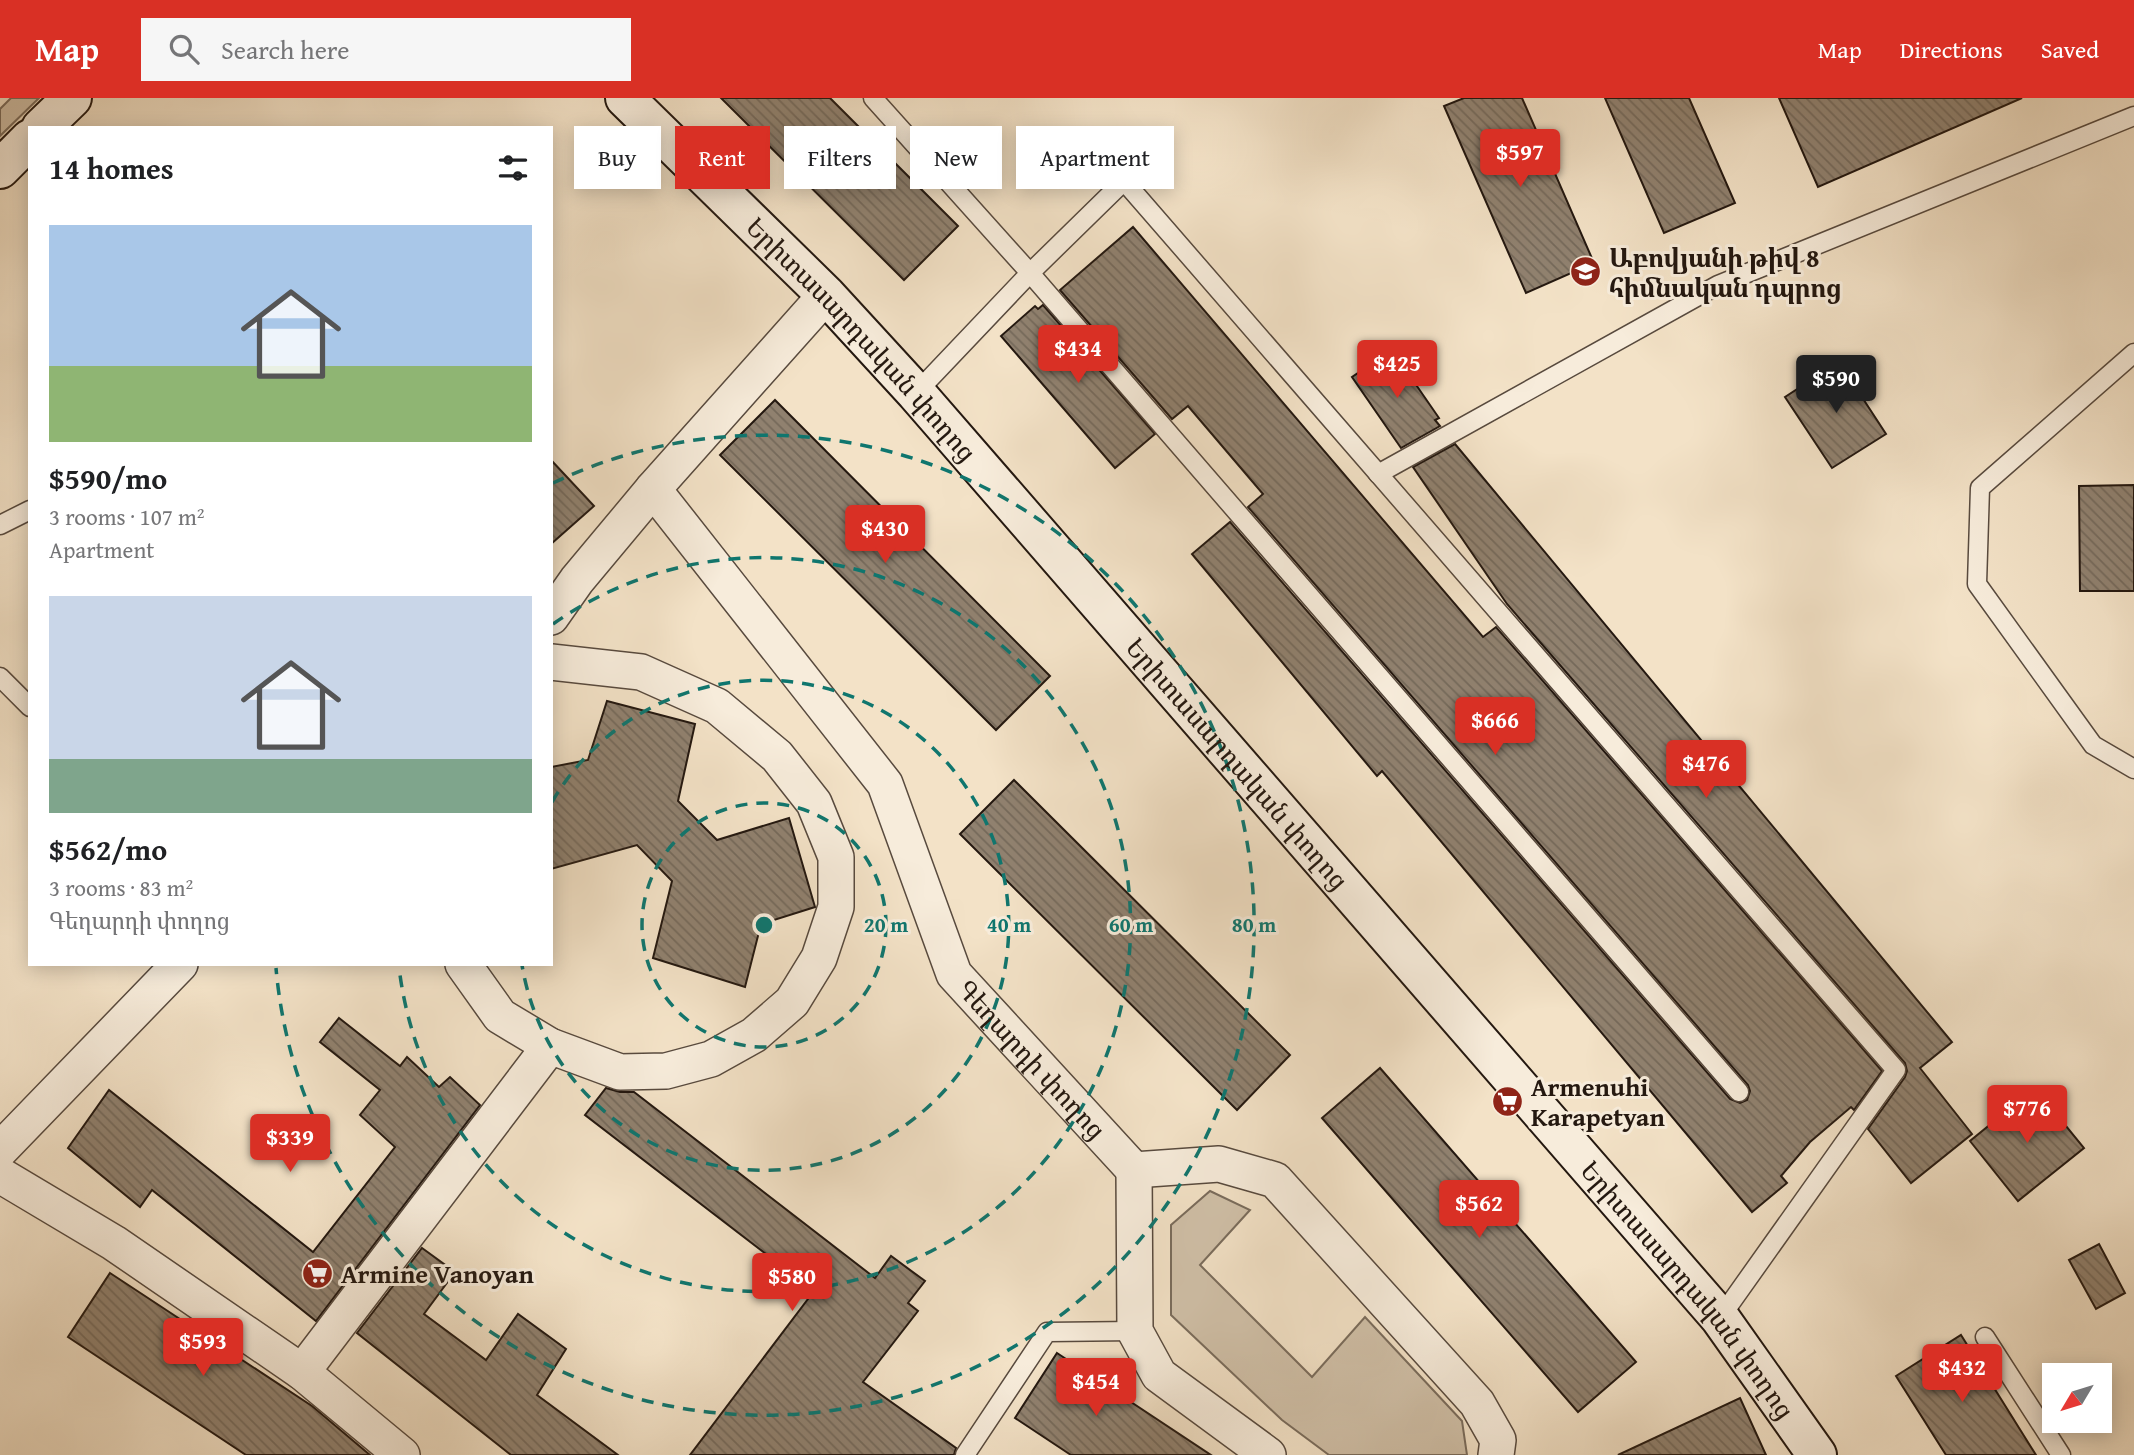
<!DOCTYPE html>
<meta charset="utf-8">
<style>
body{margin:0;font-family:"Gentium Book Plus","Noto Serif Armenian",serif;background:#f6f6f6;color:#202124;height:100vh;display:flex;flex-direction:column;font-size:26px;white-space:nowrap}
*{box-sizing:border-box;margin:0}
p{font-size:23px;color:#757577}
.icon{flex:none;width:38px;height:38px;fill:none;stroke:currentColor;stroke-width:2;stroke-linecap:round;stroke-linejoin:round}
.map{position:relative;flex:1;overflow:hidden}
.drawer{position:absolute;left:28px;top:28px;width:525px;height:840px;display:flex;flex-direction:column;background:#fff;border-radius:0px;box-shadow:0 4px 18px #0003}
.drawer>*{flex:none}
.hud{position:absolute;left:574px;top:28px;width:665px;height:63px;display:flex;gap:14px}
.needle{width:46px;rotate:232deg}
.fabs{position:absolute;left:2042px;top:1265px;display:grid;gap:14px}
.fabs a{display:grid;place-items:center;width:70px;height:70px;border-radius:0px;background:#fff;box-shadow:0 4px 18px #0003;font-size:35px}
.price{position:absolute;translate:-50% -60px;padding:0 16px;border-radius:7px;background:#d93025;color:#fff;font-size:23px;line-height:46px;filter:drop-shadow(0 2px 4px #0008)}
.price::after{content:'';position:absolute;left:50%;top:42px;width:21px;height:16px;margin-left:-10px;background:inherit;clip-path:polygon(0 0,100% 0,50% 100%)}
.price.current{background:#222;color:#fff}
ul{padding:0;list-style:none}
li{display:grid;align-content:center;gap:14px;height:371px;padding:0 21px}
li span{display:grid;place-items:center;height:217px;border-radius:0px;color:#555}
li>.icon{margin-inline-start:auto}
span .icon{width:126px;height:126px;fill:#fffc;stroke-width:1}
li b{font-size:30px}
h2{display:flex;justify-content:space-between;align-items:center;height:84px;padding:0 21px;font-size:30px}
.pill{padding:0 24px;border-radius:0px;background:#fff;box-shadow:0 4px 18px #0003;font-size:24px;line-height:63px}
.pill.current{background:#d93025;color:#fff}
header{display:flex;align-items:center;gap:42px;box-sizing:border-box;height:98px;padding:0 35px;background:#d93025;color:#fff}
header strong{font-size:33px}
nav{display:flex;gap:38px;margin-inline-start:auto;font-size:24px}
.search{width:490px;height:63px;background:#f6f6f6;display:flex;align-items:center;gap:18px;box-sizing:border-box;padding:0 24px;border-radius:0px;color:#757577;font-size:26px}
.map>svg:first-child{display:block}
</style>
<header>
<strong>Map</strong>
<div class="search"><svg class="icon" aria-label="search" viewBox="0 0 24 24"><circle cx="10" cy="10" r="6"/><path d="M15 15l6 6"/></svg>Search here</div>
<nav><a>Map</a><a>Directions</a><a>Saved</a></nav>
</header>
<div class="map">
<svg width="2134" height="1357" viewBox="0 0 2134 1357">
<defs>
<pattern id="building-back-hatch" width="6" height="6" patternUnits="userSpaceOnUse" patternTransform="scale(1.75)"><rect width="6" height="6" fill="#90816f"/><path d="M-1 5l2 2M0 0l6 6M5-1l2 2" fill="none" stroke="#75695a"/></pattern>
</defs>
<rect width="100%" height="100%" fill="#f3e2c7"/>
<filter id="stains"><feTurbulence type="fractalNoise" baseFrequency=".00286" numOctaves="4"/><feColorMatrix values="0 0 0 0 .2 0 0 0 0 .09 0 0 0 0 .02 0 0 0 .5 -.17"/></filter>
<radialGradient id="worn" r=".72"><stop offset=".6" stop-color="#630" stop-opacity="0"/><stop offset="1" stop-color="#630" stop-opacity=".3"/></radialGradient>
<!-- grass -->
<g fill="#d0c0a8" stroke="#7a6c5c" stroke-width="2">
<polygon points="11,0 39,0 0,38 0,11"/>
<polygon points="1210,1093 1250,1112 1200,1167 1312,1279 1365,1219 1462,1323 1467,1357 1329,1357 1282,1322 1171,1217 1171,1127"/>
</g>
<!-- building -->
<g fill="url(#building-back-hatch)" stroke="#241810" stroke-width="2">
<polygon points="721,0 830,0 958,128 904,182"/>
<polygon points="1464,0 1522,0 1594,165 1526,195 1444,8"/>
<polygon points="1605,0 1689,0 1735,105 1664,135"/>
<polygon points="1779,0 2022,0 1818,89"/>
<polygon points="1133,129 1483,539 1496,529 1882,973 1854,1012 1851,1009 1810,1044 1781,1078 1787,1085 1752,1114 1382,673 1377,678 1192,456 1230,424 1730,1001 1740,1005 1747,1002 1750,993 1748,987 1248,409 1263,396 1188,308 1172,321 1060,192"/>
<polygon points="1043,207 1155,336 1115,370 1001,238 1035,208 1038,211"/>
<polygon points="1392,252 1439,320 1435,322 1440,328 1401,350 1352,279"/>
<polygon points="1839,264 1886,336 1832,370 1785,299"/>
<polygon points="775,302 1050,578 996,632 720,357"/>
<polygon points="1455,346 1952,944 1920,970 1972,1036 1911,1085 1868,1031 1905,979 1907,973 1905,965 1507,506 1413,369"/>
<polygon points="551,362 594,408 551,446"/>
<polygon points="2134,387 2134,493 2080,493 2079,388"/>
<polygon points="607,603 695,626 678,703 717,742 789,720 815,809 761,826 745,889 653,860 672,783 637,747 551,771 551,669 588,662"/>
<polygon points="1014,682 1290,957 1237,1012 960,736"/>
<polygon points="339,920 400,968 407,959 439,989 450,979 480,1007 316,1223 152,1092 140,1109 68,1050 109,992 313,1154 395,1049 360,1017 380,992 320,944"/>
<polygon points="1380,970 1636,1264 1578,1314 1322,1020"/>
<polygon points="606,990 620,994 634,994 875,1180 891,1158 925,1183 908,1205 918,1213 863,1284 956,1350 954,1357 690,1357 814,1193 585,1017"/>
<polygon points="2035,990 2084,1050 2018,1103 1970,1043"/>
<polygon points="2099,1146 2125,1195 2096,1211 2069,1162"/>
<polygon points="422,1150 455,1174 424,1216 486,1262 518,1216 566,1251 537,1297 618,1357 511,1357 357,1235"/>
<polygon points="110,1175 312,1308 370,1357 246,1357 68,1239"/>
<polygon points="1961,1237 2036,1357 1946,1357 1896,1278"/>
<polygon points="1057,1255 1211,1357 1071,1357 1015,1320"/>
<polygon points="1740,1300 1766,1357 1618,1357"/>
</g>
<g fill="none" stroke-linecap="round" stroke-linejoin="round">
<defs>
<g id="lane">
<polyline points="873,0 1030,175 1739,994"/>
<polyline points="2134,255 1980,390 1977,486 2093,647 2134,671"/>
<polyline points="916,295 1030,175 1124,83 1896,972 1720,1220"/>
<polyline points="1378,376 1718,187 2134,18"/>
<polyline points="0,427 30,412"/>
<polyline points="0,579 30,609"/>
<polyline points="1985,1239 2061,1357"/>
<polyline points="965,1357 1047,1234 1135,1233"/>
</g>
<g id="street">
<path id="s1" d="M653 391 885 686 954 876 1134 1072 1219 1066 1275 1082 1477 1305 1498 1342 1496 1357"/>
<polyline points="551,519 577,482 653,391 826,197"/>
<polyline points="463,866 500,918 550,948 620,974 666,973 711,961 754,937 792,904 819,860 836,809 836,759 814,705 777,658 717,608 641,574 551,564"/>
<polyline points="0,1052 180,866"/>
<polyline points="1134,1072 1135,1233 1159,1277 1268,1357"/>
<polyline points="0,1077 114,1145 302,1274 402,1357"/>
<polyline points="302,1274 550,948"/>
</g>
<g id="secondary">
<path id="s2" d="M625 0 826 197 916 295 1720 1220 1817 1357"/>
<polyline points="41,30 72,0"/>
<polyline points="0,71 30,41"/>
</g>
</defs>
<!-- lane casing -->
<use href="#lane" stroke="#584a3e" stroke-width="21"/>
<!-- street casing -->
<use href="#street" stroke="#584a3e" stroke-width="38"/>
<!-- secondary casing -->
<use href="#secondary" stroke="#241810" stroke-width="42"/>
<!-- lane -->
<use href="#lane" stroke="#f7ecdb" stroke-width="18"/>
<!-- street -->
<use href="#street" stroke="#f7ecdb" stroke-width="35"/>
<!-- secondary -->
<use href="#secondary" stroke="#f7ecdb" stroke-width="38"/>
</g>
<!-- distance rings -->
<g fill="none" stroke="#0f766e" stroke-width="3.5" stroke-dasharray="12 9">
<circle cx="764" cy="827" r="122"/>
<path d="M552 704A245 245 0 1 1 522 867"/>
<path d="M553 526A367 367 0 1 1 399 869"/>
<path d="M553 385A490 490 0 1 1 276 870"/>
</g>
<!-- icons -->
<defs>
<symbol id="school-disc" viewBox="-11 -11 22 22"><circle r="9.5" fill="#8f2418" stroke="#f7ecdb"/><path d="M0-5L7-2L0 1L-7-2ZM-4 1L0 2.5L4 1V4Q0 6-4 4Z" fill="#fff"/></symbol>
<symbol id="supermarket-disc" viewBox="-11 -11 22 22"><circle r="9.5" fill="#8f2418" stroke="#f7ecdb"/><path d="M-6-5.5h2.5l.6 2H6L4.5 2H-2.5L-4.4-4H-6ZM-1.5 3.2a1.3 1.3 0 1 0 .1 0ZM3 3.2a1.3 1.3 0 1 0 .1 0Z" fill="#fff"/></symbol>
</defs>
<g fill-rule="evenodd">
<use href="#school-disc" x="1568" y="156" width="35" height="35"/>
<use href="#supermarket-disc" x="1490" y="986" width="35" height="35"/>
<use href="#supermarket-disc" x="300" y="1158" width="35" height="35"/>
</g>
<g text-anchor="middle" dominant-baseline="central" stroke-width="6" stroke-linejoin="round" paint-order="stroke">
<!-- poi labels -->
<g font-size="26" font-weight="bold" fill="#241810" stroke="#f7ecdb" text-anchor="start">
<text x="1609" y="159">Աբովյանի թիվ 8<tspan x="1609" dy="30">հիմնական դպրոց</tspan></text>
<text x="1531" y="988">Armenuhi<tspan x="1531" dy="30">Karapetyan</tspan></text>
<text x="341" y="1175">Armine Vanoyan</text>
</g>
<!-- street labels -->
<g font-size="26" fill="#241810" stroke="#f7ecdb">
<text stroke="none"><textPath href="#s2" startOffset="338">Երիտասարդական փողոց</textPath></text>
<text stroke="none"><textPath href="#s2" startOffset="905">Երիտասարդական փողոց</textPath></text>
<text stroke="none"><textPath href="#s1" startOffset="693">Գեղարդի փողոց</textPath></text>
<text stroke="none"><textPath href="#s2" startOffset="1598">Երիտասարդական փողոց</textPath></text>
</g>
</g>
<circle cx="764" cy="827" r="10" fill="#0f766e" stroke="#f7ecdb" stroke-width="3.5"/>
<g font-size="21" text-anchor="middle" font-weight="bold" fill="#0f766e" stroke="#f7ecdb" stroke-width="6" stroke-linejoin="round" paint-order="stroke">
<text x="886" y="834">20 m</text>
<text x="1009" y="834">40 m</text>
<text x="1131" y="834">60 m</text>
<text x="1254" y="834">80 m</text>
</g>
<rect width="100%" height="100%" filter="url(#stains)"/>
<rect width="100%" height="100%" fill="url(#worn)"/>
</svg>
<div class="fabs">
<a><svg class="needle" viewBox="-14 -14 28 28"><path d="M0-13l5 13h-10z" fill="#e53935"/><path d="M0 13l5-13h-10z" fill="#757577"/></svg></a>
</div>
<b class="price" style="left:1520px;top:91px">$597</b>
<b class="price" style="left:1078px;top:287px">$434</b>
<b class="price" style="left:1397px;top:302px">$425</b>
<b class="price current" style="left:1836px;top:317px">$590</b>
<b class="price" style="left:885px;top:467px">$430</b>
<b class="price" style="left:1495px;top:659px">$666</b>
<b class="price" style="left:1706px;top:702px">$476</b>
<b class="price" style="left:2027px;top:1047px">$776</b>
<b class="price" style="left:290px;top:1076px">$339</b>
<b class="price" style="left:1479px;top:1142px">$562</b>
<b class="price" style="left:792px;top:1215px">$580</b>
<b class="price" style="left:203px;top:1280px">$593</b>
<b class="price" style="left:1962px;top:1306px">$432</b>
<b class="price" style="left:1096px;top:1320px">$454</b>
<div class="hud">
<a class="pill">Buy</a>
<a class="pill current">Rent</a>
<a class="pill">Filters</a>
<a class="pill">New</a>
<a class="pill">Apartment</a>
</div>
<section class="drawer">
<h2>14 homes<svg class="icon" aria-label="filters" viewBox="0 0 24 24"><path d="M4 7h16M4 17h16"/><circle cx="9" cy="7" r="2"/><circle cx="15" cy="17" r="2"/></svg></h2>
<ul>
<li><span style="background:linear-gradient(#a9c7e8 65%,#8fb573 0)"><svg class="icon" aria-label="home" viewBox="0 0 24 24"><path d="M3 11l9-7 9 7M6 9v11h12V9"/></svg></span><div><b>$590/mo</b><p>3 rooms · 107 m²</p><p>Apartment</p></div></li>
<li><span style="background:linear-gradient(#c9d6e8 75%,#7fa58c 0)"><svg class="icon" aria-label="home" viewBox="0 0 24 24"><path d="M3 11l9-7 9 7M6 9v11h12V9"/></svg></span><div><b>$562/mo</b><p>3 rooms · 83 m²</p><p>Գեղարդի փողոց</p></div></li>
</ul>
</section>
</div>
